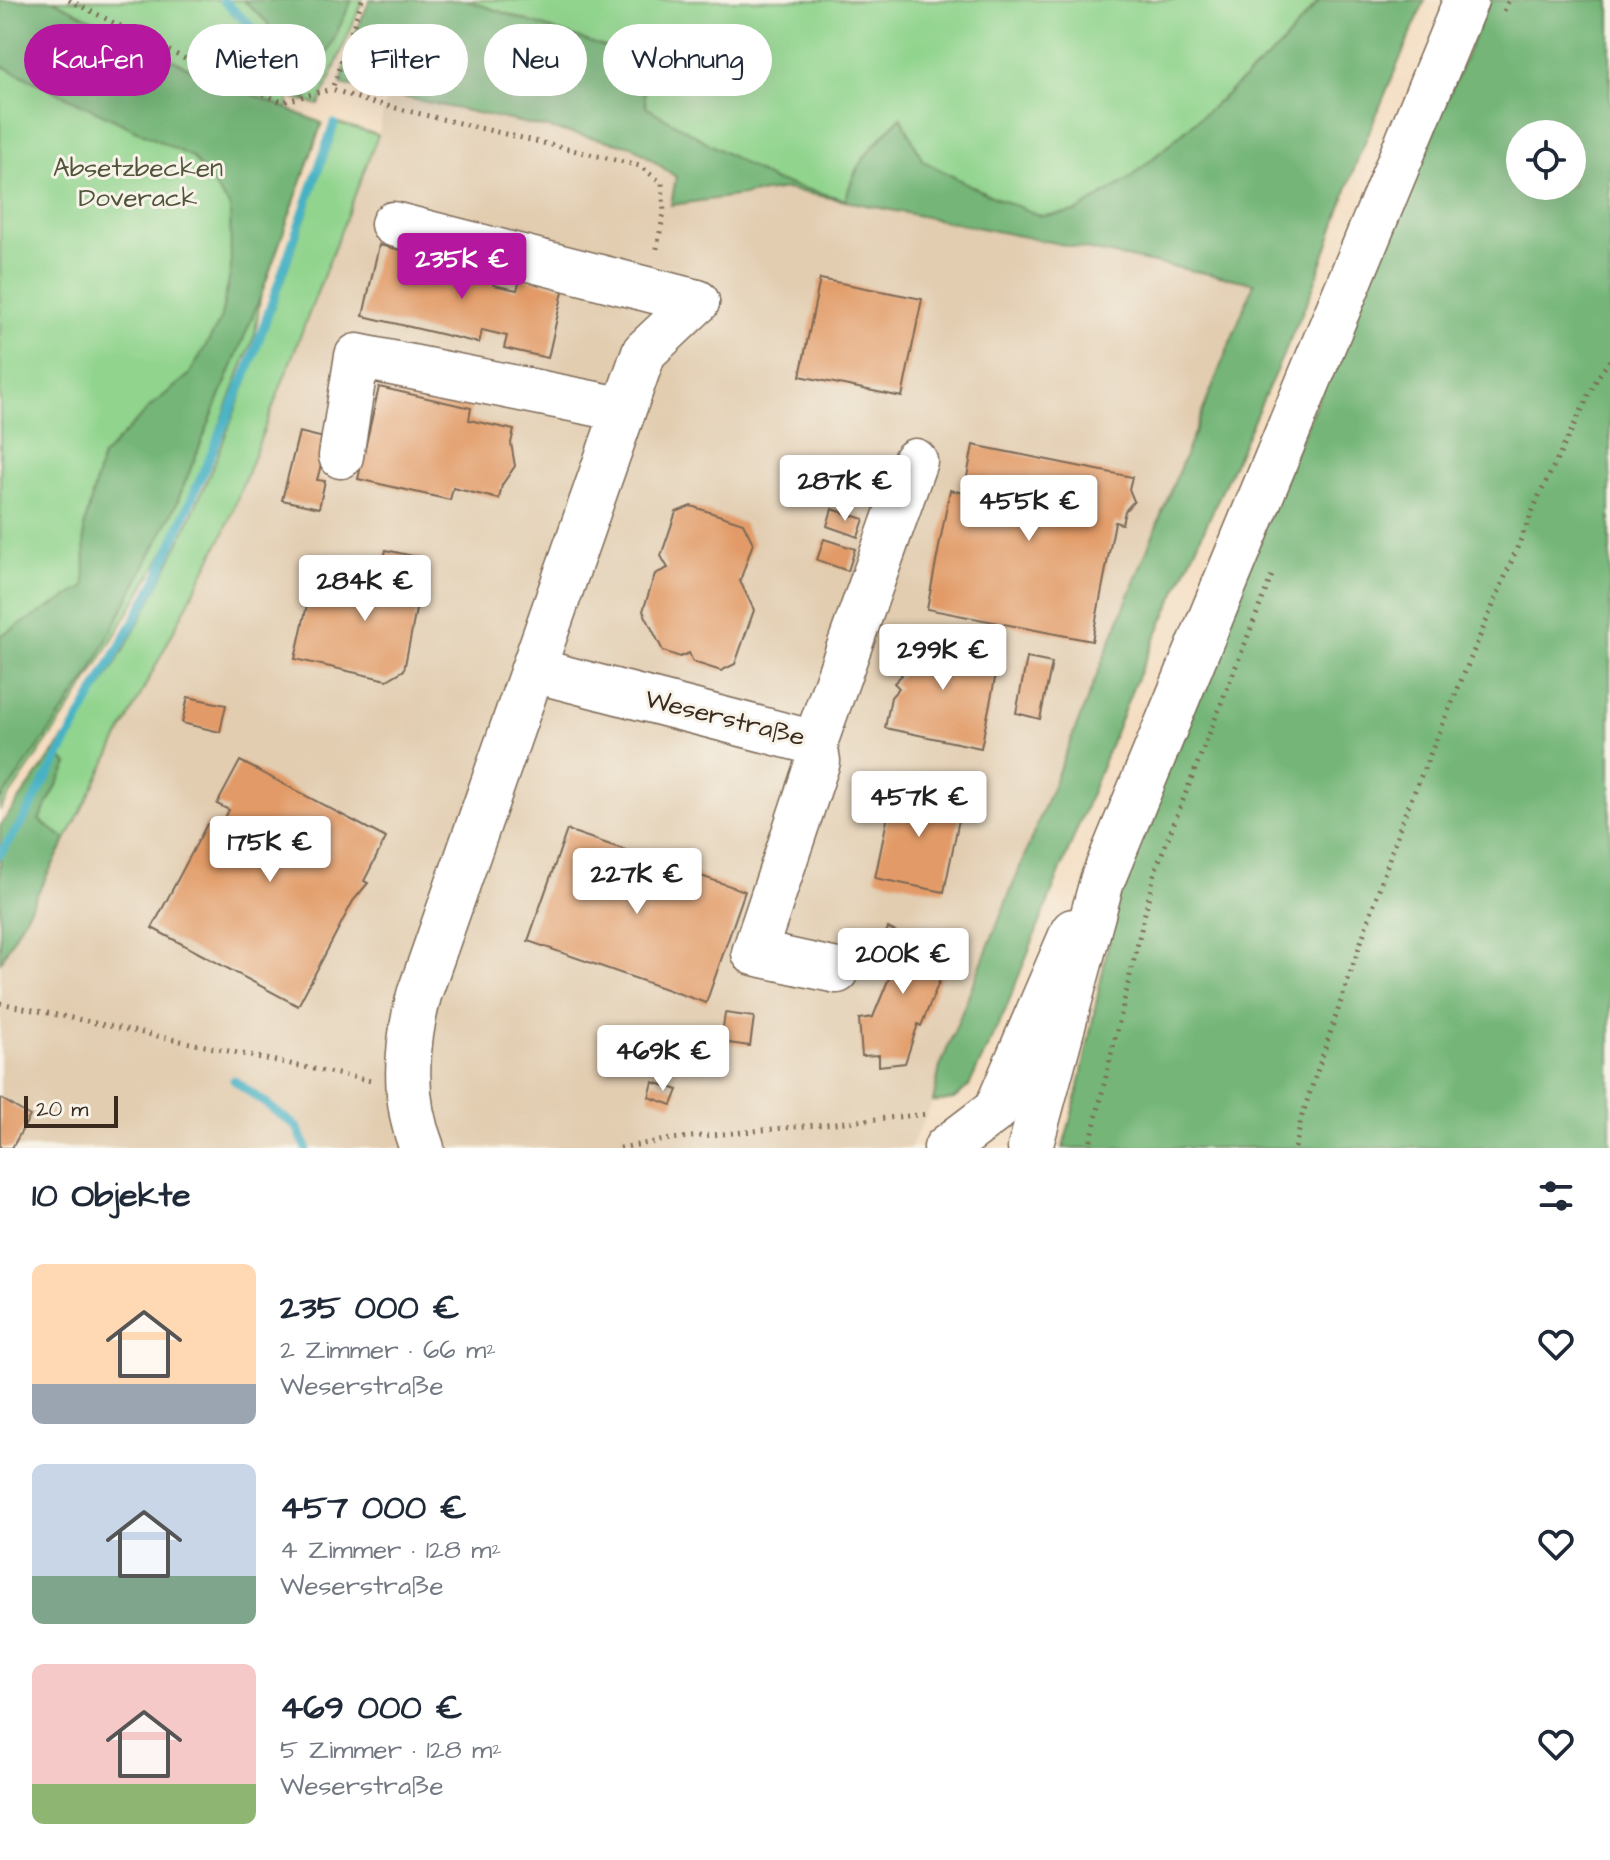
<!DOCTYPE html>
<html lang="de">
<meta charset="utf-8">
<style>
body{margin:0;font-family:"Architects Daughter",sans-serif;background:#f6f6f7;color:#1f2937;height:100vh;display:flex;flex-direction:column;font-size:30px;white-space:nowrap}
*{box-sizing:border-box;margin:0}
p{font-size:26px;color:#747a83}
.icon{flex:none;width:44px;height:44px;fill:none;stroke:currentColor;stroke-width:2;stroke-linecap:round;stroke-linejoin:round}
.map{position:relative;height:1148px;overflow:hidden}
.details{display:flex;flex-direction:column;background:#fff;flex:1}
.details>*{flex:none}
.hud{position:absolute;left:24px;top:24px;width:800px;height:72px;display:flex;gap:16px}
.tools{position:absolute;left:1506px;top:120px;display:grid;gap:16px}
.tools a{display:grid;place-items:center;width:80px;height:80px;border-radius:50%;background:#fff;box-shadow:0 8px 32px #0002;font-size:40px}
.scale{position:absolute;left:24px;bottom:20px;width:94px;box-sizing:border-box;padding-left:8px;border:4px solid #3b2a1e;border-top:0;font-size:22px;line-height:28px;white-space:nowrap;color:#3b2a1e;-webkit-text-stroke:6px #f7f3e8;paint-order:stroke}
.price{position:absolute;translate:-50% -68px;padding:0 18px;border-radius:8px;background:#fff;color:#222;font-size:26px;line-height:52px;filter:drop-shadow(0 2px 4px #0008)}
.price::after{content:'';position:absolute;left:50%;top:48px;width:24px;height:18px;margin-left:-12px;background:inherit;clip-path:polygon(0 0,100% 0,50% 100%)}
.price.selected{background:#b5179e;color:#fff}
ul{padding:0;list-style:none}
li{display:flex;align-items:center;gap:24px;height:200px;padding:0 32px}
li span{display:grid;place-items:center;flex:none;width:224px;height:160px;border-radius:12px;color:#555}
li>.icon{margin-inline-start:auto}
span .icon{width:96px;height:96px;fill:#fffc;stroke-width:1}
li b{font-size:34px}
h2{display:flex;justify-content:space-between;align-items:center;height:96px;padding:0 32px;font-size:34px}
.tag{padding:0 28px;border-radius:36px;background:#fff;box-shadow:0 8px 32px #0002;font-size:28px;line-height:72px}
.tag.selected{background:#b5179e;color:#fff}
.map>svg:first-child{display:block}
</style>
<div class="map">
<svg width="1610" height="1148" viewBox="0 0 1610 1148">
<rect width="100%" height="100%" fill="#f7f3e8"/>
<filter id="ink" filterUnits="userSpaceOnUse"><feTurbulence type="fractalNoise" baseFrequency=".0125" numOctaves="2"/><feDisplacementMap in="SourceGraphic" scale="16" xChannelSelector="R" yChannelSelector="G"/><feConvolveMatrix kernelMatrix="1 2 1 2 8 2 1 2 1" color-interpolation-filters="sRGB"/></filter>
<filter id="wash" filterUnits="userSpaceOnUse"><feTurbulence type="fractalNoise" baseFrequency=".006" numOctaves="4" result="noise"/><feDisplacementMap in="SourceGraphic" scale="32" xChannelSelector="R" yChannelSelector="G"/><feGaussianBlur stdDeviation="1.8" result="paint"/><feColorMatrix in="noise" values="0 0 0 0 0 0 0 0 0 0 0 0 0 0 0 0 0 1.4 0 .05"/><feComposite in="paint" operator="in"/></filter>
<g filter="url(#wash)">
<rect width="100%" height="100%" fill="#f4ddc1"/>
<!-- built -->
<polygon fill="#e2cdb1" points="387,95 632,146 676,177 671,205 786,189 1254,283 940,1067 933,1102 910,1148 0,1148 0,963 224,533 378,135"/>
<!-- green -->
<g fill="#90d48d" stroke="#667f56" stroke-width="2">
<polygon points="0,0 363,0 319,105 289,97 255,334 183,520 80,694 0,809"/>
<path d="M466 0H1320L1279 48 1194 123 1129 179 1076 212 1041 216 989 195 922 161 901 117C877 142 850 165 847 200L772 180 646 107 639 59Z"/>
<path d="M338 123 378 135 224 533 66 840 39 820 68 764 54 752C71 729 89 707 104 683 210 510 271 314 338 123Z"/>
</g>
<!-- forest -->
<g fill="#74b678" stroke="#58704b" stroke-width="2" fill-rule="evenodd">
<polygon points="0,0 53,0 197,72 322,123 262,293 176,505 88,677 0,801 0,636 85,587 84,527 102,457 150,407 189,375 220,321 231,270 230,207 192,157 0,65"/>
<polygon points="243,0 352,0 306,99 240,77 269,24"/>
<path d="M370 0H466L640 59 646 107 772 180 846 200C853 165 876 143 901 117L923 161 989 195 1041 216 1076 212 1129 179 1194 123 1279 48 1320 0H1425L1358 158 1312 291 1134 685 1005 1011 969 1086 954 1099 933 1102 940 1067 1254 283 786 189 671 205 676 177 632 146 341 84 351 42Z"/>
<path d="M1490 0H1610V1148H1063L1079 1087 1125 861 1265 522ZM1520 134H1572V186H1520Z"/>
<polygon points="54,752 68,764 39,820 66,840 0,963 0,826"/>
</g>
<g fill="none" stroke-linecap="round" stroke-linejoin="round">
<!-- stream -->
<g stroke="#46b2c4" stroke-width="9">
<polyline points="223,0 260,35"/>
<polyline points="0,854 22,822 155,583 250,365 334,124"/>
<polyline points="234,1080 297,1127 306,1148"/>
</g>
</g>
<g id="blocks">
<!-- building -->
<g fill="#e29b67">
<polygon points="379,245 495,272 493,285 517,290 521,278 564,287 548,358 504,348 507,336 482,330 479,343 363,316"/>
<polygon points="820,279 922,299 902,397 800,376"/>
<polygon points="379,387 471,408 469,420 514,430 511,443 515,466 502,485 499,499 453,488 450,500 358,479"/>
<polygon points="299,432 328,439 317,480 325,481 319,508 282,500"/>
<polygon points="973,445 1132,477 1129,489 1134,501 1125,511 1122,524 1115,522 1092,641 927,609 950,490 964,493"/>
<polygon points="691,506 743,523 753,543 740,581 754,610 735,664 721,671 693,662 689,653 680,657 663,651 643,611 655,574 668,568 661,556 676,512"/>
<polygon points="832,509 864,519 858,537 827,526"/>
<polygon points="824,539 855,549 848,571 817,560"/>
<polygon points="386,550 426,559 404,670 387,680 295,659 311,587 374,601"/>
<polygon points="904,635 1000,654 981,748 885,728 891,697 899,688 894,683 902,675 897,670 905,661 899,657 907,648 902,643"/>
<polygon points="1027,658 1052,663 1040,719 1016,713"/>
<polygon points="188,697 226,705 220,732 182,723"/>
<polygon points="240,761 386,838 364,881 368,883 353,901 298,1006 152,928 207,824 218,830 229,810 217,804"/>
<polygon points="894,786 963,800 944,892 875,878"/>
<polygon points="567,830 745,891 706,1003 528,941"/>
<polygon points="888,928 925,947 929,938 953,948 921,1026 918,1024 905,1063 879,1066 879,1055 862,1056 859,1019 873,1017 894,966 875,958"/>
<polygon points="725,1013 754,1017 750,1046 721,1042"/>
<polygon points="653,1082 678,1090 672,1105 649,1097"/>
<polygon points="0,1098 30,1116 12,1148 0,1148"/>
</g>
</g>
</g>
<g filter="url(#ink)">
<use href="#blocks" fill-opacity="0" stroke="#7c6957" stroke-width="2"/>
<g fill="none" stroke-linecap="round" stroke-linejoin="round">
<defs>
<g id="minor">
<polyline points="393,224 697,302"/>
<polyline points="341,456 357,356 621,409"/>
<polyline points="533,670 815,743 915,461"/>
<polyline points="815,743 818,761 754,953 837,971"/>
<path d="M422 1148C402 1099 406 1045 419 995L644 352 697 302"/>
<polyline points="946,1148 996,1110 1073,931"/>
</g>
<polyline id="major" points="1030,1148 1102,881 1466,0"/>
</defs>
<!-- minor casing -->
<use href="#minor" stroke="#7c6957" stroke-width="47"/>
<!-- major casing -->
<use href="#major" stroke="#7c6957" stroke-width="47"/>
<!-- path -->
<g stroke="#7c6957" stroke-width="5" stroke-dasharray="2 6" stroke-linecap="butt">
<polyline points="69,0 203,68 282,102 332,89"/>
<polyline points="362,0 332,89 366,101 640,166 662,183 664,212 656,253"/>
<polyline points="1504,11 1509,0"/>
<polyline points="0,1003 371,1081"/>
<polyline points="620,1148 671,1139 928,1114"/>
<polyline points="1089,1148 1155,871 1272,575"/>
<polyline points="1295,1148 1302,1116 1402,821 1539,496 1598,377 1610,360"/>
</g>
<!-- minor -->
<use href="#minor" stroke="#fff" stroke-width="44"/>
<!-- major -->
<use href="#major" stroke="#fff" stroke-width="44"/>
</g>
</g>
<g text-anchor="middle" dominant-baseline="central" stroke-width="6" stroke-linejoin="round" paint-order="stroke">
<!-- park labels -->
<g font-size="26" fill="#50543a" stroke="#f7f3e8">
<text x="138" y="168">Absetzbecken<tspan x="138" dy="30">Doverack</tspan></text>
</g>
<!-- street labels -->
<g font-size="26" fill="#3b2a1e" stroke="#f7f3e8">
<text transform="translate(725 718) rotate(14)">Weserstraße</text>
</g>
</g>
</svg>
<div class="tools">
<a><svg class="icon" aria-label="locate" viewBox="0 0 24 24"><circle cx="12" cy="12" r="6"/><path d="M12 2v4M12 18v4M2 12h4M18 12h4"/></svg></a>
</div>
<div class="scale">20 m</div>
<b class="price selected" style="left:462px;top:301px">235K €</b>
<b class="price" style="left:845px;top:523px">287K €</b>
<b class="price" style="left:1029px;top:543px">455K €</b>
<b class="price" style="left:365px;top:623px">284K €</b>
<b class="price" style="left:943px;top:692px">299K €</b>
<b class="price" style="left:919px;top:839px">457K €</b>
<b class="price" style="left:270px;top:884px">175K €</b>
<b class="price" style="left:637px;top:916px">227K €</b>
<b class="price" style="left:903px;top:996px">200K €</b>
<b class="price" style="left:663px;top:1093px">469K €</b>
<div class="hud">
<a class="tag selected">Kaufen</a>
<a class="tag">Mieten</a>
<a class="tag">Filter</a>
<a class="tag">Neu</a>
<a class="tag">Wohnung</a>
</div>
</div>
<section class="details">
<h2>10 Objekte<svg class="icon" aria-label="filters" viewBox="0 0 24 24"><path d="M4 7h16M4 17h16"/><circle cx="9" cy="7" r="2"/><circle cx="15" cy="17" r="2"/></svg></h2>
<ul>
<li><span style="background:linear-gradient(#ffd9b3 75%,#9aa5b1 0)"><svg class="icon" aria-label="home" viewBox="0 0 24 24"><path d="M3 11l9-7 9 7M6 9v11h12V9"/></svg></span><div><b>235 000 €</b><p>2 Zimmer · 66 m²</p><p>Weserstraße</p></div><svg class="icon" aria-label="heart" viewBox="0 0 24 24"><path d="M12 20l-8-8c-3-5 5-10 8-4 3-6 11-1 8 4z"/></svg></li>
<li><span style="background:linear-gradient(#c9d6e8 70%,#7fa58c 0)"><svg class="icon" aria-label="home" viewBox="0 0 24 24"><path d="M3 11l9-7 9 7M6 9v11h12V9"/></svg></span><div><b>457 000 €</b><p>4 Zimmer · 128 m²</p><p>Weserstraße</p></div><svg class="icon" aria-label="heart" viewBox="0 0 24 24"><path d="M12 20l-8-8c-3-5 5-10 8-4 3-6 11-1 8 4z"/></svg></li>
<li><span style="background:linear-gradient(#f6c9c9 75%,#8fb573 0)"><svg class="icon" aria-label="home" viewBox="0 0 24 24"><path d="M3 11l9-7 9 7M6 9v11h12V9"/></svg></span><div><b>469 000 €</b><p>5 Zimmer · 128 m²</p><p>Weserstraße</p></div><svg class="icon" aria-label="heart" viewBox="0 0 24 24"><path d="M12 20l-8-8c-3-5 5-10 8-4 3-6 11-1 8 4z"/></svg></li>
</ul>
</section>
